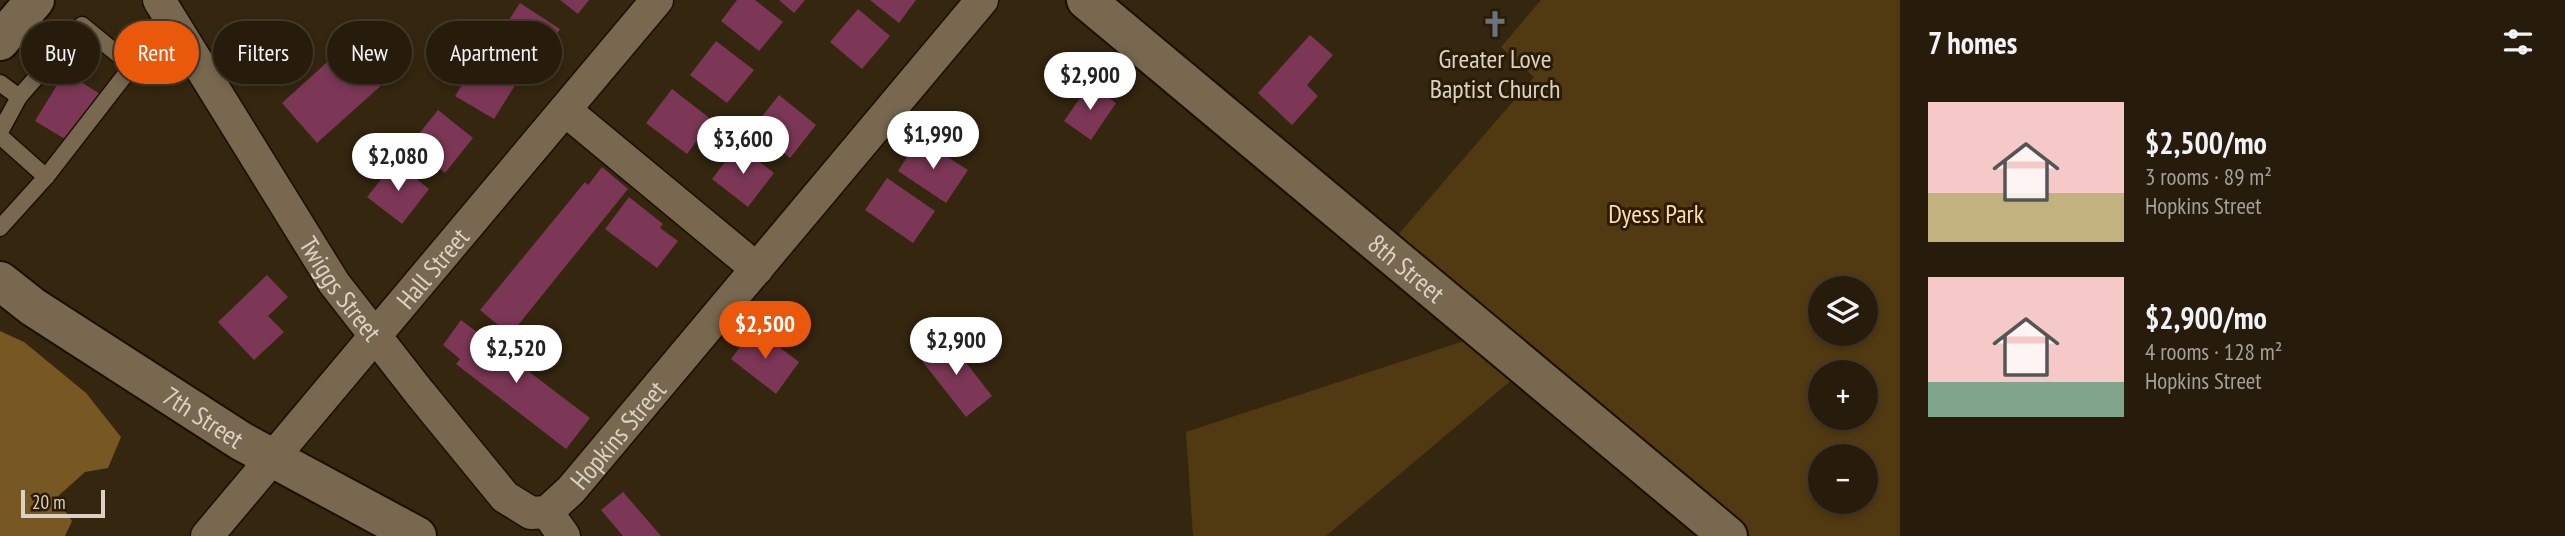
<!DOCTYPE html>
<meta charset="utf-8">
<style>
body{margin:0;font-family:"PT Sans Narrow",sans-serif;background:#2f2514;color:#f1f3f6;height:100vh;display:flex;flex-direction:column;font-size:26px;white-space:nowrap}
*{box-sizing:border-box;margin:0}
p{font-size:23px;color:#a4a19d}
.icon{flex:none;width:38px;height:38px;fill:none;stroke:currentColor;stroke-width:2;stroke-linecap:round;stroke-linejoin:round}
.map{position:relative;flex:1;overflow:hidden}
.sheet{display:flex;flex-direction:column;background:#271c0b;width:665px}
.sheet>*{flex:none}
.hud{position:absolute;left:21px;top:21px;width:665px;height:63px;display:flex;gap:14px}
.tools{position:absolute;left:1808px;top:276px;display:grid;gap:14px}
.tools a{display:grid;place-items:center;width:70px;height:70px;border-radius:50%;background:#271c0b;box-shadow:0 4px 10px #0003,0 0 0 2px #433a2c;font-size:35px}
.scale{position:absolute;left:21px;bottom:18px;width:84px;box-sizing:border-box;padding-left:7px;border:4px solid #dbd2c5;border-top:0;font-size:19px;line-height:24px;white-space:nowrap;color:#dbd2c5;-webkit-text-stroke:5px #2a1c05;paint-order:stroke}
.price{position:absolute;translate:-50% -60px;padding:0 16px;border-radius:24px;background:#fff;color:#222;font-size:23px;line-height:46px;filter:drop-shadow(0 2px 4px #0008)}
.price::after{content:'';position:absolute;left:50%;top:42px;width:21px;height:16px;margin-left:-10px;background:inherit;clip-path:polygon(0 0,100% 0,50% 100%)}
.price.active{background:#ea580c;color:#fff}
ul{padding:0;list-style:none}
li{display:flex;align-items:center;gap:21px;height:175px;padding:0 28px}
li span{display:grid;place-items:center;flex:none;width:196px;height:140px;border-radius:0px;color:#555}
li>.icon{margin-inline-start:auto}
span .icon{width:84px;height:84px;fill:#fffc;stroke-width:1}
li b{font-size:30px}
h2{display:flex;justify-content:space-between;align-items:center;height:84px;padding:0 28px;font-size:30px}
.tag{padding:0 24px;border-radius:32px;background:#271c0b;box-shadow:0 4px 10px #0003,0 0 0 2px #433a2c;font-size:24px;line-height:63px}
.tag.active{background:#ea580c;color:#fff}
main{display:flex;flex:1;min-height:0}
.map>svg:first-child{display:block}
</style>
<main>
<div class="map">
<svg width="1900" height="536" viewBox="0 0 1900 536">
<rect width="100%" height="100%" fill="#34260f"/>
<!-- green -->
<g fill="#513a12" fill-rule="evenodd">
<path d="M1541 0H1900V536H1699L1724 506 1397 236 1534 77 1501 47ZM1820 289H1866V334H1820ZM1820 373H1866V418H1820ZM1820 457H1866V502H1820Z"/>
<polygon points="1467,340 1514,378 1326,536 1193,536 1186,432"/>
</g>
<!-- forest -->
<polygon fill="#775722" points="0,331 24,342 86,393 121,437 108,468 85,472 56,498 72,521 65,536 0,536"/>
<!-- building -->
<g fill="#7c3756">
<polygon points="560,0 589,0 578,14"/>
<polygon points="737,0 755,0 783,22 759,51 721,21"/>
<polygon points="779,0 805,0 794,13"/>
<polygon points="870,0 916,0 899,23"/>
<polygon points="520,3 560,29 536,65 497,38"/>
<polygon points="858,9 890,36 862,69 830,42"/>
<polygon points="1310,35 1333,55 1307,85 1318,96 1292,125 1258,93"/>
<polygon points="716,41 754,70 727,103 690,75"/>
<polygon points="335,55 354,76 367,64 384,83 317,143 282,103"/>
<polygon points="479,58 517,82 494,119 455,96"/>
<polygon points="65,72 100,94 70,142 35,121"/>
<polygon points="1090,84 1116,103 1091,140 1064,121"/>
<polygon points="672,89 712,120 687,154 646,123"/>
<polygon points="779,95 816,125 790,158 753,128"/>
<polygon points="438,110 473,138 445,173 410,145"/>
<polygon points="919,139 968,170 946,203 898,171"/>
<polygon points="738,145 774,173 748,207 712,179"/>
<polygon points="395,162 429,189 402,224 367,197"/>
<polygon points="602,167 628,189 510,335 480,310 585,182 588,185"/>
<polygon points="887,178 935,211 913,243 865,210"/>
<polygon points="629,197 663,224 660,228 678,241 657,268 605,229"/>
<polygon points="267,275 288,297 268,316 284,332 254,360 218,322"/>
<polygon points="461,320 590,418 566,449 456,364 460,359 443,345"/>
<polygon points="754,328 799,362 776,394 731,359"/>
<polygon points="946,337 992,396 966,417 919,357"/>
<polygon points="623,492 661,536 623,536 601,510"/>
</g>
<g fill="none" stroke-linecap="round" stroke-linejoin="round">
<defs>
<g id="service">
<polyline points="0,83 19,97"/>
<polyline points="0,132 19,97 82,25 132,66"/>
<polyline points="0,136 46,177"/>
<polyline points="0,228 46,177 170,17"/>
</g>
<g id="minor">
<path id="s1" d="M159 0 334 283 419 392 505 497 531 513 547 512"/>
<polyline points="565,110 757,269"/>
<path id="s2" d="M547 512 571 490 982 0"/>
<polyline points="547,512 564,536"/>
<path id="s3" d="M207 536 657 0"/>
</g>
<g id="tertiary">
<path id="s4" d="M1086 0 1728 536"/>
</g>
<g id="secondary">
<polyline points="0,41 35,0"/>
<path id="s5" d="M0 281 33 307 241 441 417 536"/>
</g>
</defs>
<!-- service casing -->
<use href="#service" stroke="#1c0f00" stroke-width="19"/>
<!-- minor casing -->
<use href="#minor" stroke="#1c0f00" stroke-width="35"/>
<!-- tertiary casing -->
<use href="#tertiary" stroke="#1c0f00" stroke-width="42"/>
<!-- secondary casing -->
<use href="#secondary" stroke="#1c0f00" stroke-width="42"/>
<!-- service -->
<use href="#service" stroke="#78684f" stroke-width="16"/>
<!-- minor -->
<use href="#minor" stroke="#78684f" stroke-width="32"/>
<!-- tertiary -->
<use href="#tertiary" stroke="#78684f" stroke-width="38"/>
<!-- secondary -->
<use href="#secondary" stroke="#78684f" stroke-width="38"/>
</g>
<!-- icons -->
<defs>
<symbol id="church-bare" viewBox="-9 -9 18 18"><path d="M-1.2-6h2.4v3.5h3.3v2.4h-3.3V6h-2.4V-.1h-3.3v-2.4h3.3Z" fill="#6b7280" stroke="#2a1c05" stroke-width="2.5" paint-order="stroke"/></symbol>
</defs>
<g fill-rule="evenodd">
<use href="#church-bare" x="1476" y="5" width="38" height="38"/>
</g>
<g text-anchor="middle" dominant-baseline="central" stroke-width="6" stroke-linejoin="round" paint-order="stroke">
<!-- poi labels -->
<g font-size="26" fill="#dbd2c5" stroke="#2a1c05">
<text x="1495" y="58">Greater Love<tspan x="1495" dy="30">Baptist Church</tspan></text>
</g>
<!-- park labels -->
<g font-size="26" fill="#ffdba6" stroke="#2a1c05">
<text x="1656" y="213">Dyess Park</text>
</g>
<!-- street labels -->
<g font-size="26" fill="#dbd2c5" stroke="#2a1c05">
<text stroke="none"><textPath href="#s3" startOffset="350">Hall Street</textPath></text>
<text stroke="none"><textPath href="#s4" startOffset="418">8th Street</textPath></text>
<text stroke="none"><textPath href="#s1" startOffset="341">Twiggs Street</textPath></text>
<text stroke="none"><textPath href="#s5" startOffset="245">7th Street</textPath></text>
<text stroke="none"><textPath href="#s2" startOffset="105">Hopkins Street</textPath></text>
</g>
</g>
</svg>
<div class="tools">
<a><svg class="icon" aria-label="layers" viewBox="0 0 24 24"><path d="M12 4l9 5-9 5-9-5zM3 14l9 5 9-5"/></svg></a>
<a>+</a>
<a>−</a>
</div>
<div class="scale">20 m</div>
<b class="price" style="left:1090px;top:112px">$2,900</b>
<b class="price" style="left:933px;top:171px">$1,990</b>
<b class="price" style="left:743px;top:176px">$3,600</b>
<b class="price" style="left:398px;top:193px">$2,080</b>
<b class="price active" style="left:765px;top:361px">$2,500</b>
<b class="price" style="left:956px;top:377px">$2,900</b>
<b class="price" style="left:516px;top:385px">$2,520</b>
<div class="hud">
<a class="tag">Buy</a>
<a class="tag active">Rent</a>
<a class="tag">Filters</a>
<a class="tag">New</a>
<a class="tag">Apartment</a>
</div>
</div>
<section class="sheet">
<h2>7 homes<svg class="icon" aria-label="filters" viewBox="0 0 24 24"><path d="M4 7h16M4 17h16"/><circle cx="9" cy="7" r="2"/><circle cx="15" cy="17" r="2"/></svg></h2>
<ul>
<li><span style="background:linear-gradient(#f6c9c9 65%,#c2b280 0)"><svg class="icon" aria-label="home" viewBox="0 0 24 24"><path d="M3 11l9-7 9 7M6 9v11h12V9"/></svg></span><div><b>$2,500/mo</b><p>3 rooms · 89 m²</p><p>Hopkins Street</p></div></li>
<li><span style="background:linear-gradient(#f6c9c9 75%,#7fa58c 0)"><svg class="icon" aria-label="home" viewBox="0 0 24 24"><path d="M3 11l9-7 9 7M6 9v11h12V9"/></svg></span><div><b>$2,900/mo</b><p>4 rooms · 128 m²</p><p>Hopkins Street</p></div></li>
</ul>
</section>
</main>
